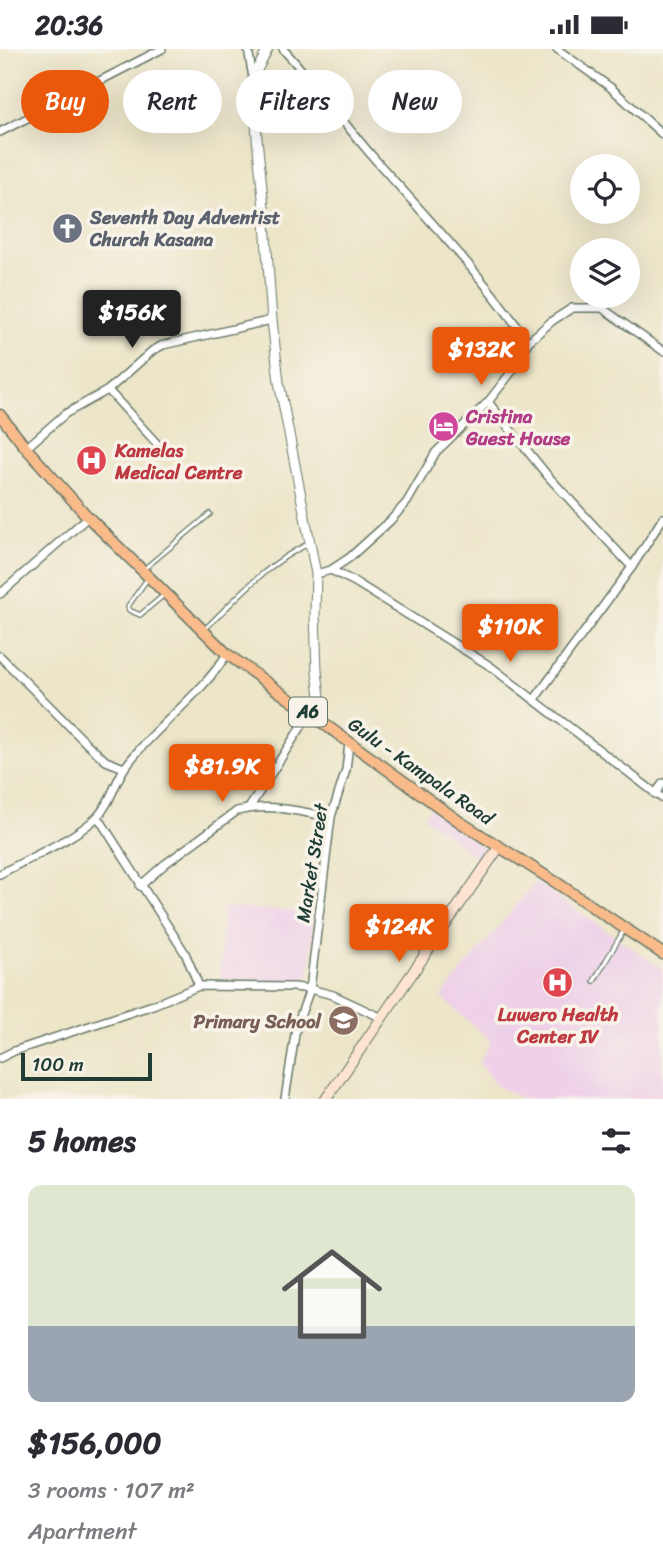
<!DOCTYPE html>
<meta charset="utf-8">
<style>
body{margin:0;font-family:Sriracha,sans-serif;background:#f7f7f7;color:#2b2b33;height:100vh;display:flex;flex-direction:column;font-size:26px;white-space:nowrap}
*{box-sizing:border-box;margin:0}
p{font-size:23px;color:#7c7c81}
.icon{flex:none;width:38px;height:38px;fill:none;stroke:currentColor;stroke-width:2;stroke-linecap:round;stroke-linejoin:round}
.map{position:relative;height:1050px;overflow:hidden}
.sheet{display:flex;flex-direction:column;background:#fff;flex:1}
.sheet>*{flex:none}
.hud{position:absolute;left:21px;top:21px;width:621px;height:63px;display:flex;gap:14px}
.fabs{position:absolute;left:570px;top:105px;display:grid;gap:14px}
.fabs a{display:grid;place-items:center;width:70px;height:70px;border-radius:50%;background:#fff;box-shadow:0 7px 28px #0002;font-size:35px}
.scale{position:absolute;left:21px;bottom:18px;width:131px;box-sizing:border-box;padding-left:7px;border:4px solid #1f3d34;border-top:0;font-size:19px;line-height:24px;white-space:nowrap;color:#1f3d34;-webkit-text-stroke:5px #f7f3e8;paint-order:stroke}
.price{position:absolute;translate:-50% -60px;padding:0 16px;border-radius:7px;background:#ea580c;color:#fff;font-size:23px;line-height:46px;filter:drop-shadow(0 2px 4px #0008)}
.price::after{content:'';position:absolute;left:50%;top:42px;width:21px;height:16px;margin-left:-10px;background:inherit;clip-path:polygon(0 0,100% 0,50% 100%)}
.price.active{background:#222;color:#fff}
ul{padding:0;list-style:none}
li{display:grid;align-content:center;gap:14px;height:371px;padding:0 28px}
li+li{border-top:2px solid #e1e1e2}
li span{display:grid;place-items:center;height:217px;border-radius:14px;color:#555}
li>.icon{margin-inline-start:auto}
span .icon{width:126px;height:126px;fill:#fffc;stroke-width:1}
li b{font-size:30px}
h2{display:flex;justify-content:space-between;align-items:center;height:84px;padding:0 28px;font-size:30px}
.pill{padding:0 24px;border-radius:32px;background:#fff;box-shadow:0 7px 28px #0002;font-size:24px;line-height:63px}
.pill.active{background:#ea580c;color:#fff}
.status{display:flex;justify-content:space-between;align-items:center;height:49px;padding:0 35px;background:#fff;direction:ltr}
.status svg{height:19px;fill:currentColor}
.map>svg:first-child{display:block}
</style>
<div class="status"><b>20:36</b><svg viewBox="0 0 49 12"><path d="M0 12V9h3v3zM5 12V6h3v6zM10 12V3h3v9zM15 12V0h3v12zM26 1h20v11H26zM47 4h2v5h-2z"/></svg></div>
<div class="map">
<svg width="663" height="1050" viewBox="0 0 663 1050">
<rect width="100%" height="100%" fill="#f7f3e8"/>
<filter id="ink" filterUnits="userSpaceOnUse"><feTurbulence type="fractalNoise" baseFrequency=".0143" numOctaves="2"/><feDisplacementMap in="SourceGraphic" scale="14" xChannelSelector="R" yChannelSelector="G"/><feConvolveMatrix kernelMatrix="1 2 1 2 8 2 1 2 1" color-interpolation-filters="sRGB"/></filter>
<filter id="wash" filterUnits="userSpaceOnUse"><feTurbulence type="fractalNoise" baseFrequency=".00686" numOctaves="4" result="noise"/><feDisplacementMap in="SourceGraphic" scale="28" xChannelSelector="R" yChannelSelector="G"/><feGaussianBlur stdDeviation="1.57" result="paint"/><feColorMatrix in="noise" values="0 0 0 0 0 0 0 0 0 0 0 0 0 0 0 0 0 1.4 0 .05"/><feComposite in="paint" operator="in"/></filter>
<g filter="url(#wash)">
<rect width="100%" height="100%" fill="#ece5c8"/>
<!-- built -->
<g fill="#eed0e8">
<polygon points="430,759 486,801 479,811 424,768"/>
<polygon points="535,833 663,920 663,1050 523,1050 497,1037 479,1014 491,992 441,948"/>
<polygon points="222,858 315,864 309,926 306,930 299,934 220,930"/>
</g>
</g>
<g filter="url(#ink)">
<g fill="none" stroke-linecap="round" stroke-linejoin="round">
<defs>
<g id="service">
<polyline points="144,520 210,465"/>
<polyline points="148,529 128,557 129,561 140,566 164,546"/>
<path d="M204 581C236 550 267 514 308 495"/>
<polyline points="594,932 624,881"/>
</g>
<g id="minor">
<polyline points="248,0 253,29"/>
<path d="M283 0C317 37 346 78 380 116 432 174 484 229 528 293"/>
<polyline points="557,0 610,38 663,86"/>
<polyline points="0,83 162,0"/>
<polyline points="108,341 160,398"/>
<polyline points="488,353 547,426 632,518"/>
<polyline points="26,399 65,365 108,341 152,302 163,296 272,271"/>
<polyline points="331,521 355,533 490,617 663,750"/>
<polyline points="316,525 331,521 349,509 390,472 407,453 436,403 488,353 513,321 528,293 552,272 572,259 602,259 663,302"/>
<polyline points="0,545 88,468"/>
<polyline points="0,607 87,695 106,712 124,719"/>
<polyline points="534,651 632,518 663,469"/>
<polyline points="655,745 663,734"/>
<polyline points="249,759 310,664"/>
<polyline points="98,768 185,904 199,937"/>
<path d="M0 825C27 810 76 789 97 768 111 754 115 732 126 717 156 676 200 648 227 605"/>
<path d="M140 837 165 815 237 762C271 753 298 763 331 768"/>
<polyline points="0,1009 14,1002 153,956 199,937 294,938 310,940 333,946 380,968"/>
<polyline points="285,1050 296,979 310,940 331,768 346,721 349,694"/>
</g>
<polyline id="tertiary" points="268,0 253,29 257,89 264,159 272,271 279,333 316,525 315,565 317,622 323,673"/>
<polyline id="secondary" points="326,1050 499,798"/>
<polyline id="primary" points="0,366 26,399 88,468 227,605 460,773 557,834 663,905"/>
</defs>
<!-- service casing -->
<use href="#service" stroke="#677868" stroke-width="6"/>
<!-- minor casing -->
<use href="#minor" stroke="#677868" stroke-width="10"/>
<!-- tertiary casing -->
<use href="#tertiary" stroke="#677868" stroke-width="11"/>
<!-- secondary casing -->
<use href="#secondary" stroke="#677868" stroke-width="12"/>
<!-- primary casing -->
<use href="#primary" stroke="#677868" stroke-width="13"/>
<!-- service -->
<use href="#service" stroke="#fff" stroke-width="3.5"/>
<!-- minor -->
<use href="#minor" stroke="#fff" stroke-width="7"/>
<!-- tertiary -->
<use href="#tertiary" stroke="#fff" stroke-width="9"/>
<!-- secondary -->
<use href="#secondary" stroke="#fde4d1" stroke-width="10"/>
<!-- primary -->
<use href="#primary" stroke="#fabb8b" stroke-width="10"/>
</g>
</g>
<!-- icons -->
<defs>
<symbol id="church-disc" viewBox="-11 -11 22 22"><circle r="9.5" fill="#6b7280" stroke="#f7f3e8"/><path d="M-1.2-6h2.4v3.5h3.3v2.4h-3.3V6h-2.4V-.1h-3.3v-2.4h3.3Z" fill="#fff"/></symbol>
<symbol id="hotel-disc" viewBox="-11 -11 22 22"><circle r="9.5" fill="#d1479c" stroke="#f7f3e8"/><path d="M-6-4.5h1.5V1H6V5H4.5V3h-9V5H-6ZM-4 0a1.8 1.8 0 1 1 3.6 0ZM.5 0V-2.5h3Q6-2.5 6 0Z" fill="#fff"/></symbol>
<symbol id="hospital-disc" viewBox="-11 -11 22 22"><circle r="9.5" fill="#e0444e" stroke="#f7f3e8"/><path d="M-5-5h3v3.5h4V-5h3V5h-3V1.5h-4V5h-3Z" fill="#fff"/></symbol>
<symbol id="school-disc" viewBox="-11 -11 22 22"><circle r="9.5" fill="#8d6e63" stroke="#f7f3e8"/><path d="M0-5L7-2L0 1L-7-2ZM-4 1L0 2.5L4 1V4Q0 6-4 4Z" fill="#fff"/></symbol>
</defs>
<g fill-rule="evenodd">
<use href="#church-disc" x="50" y="162" width="35" height="35"/>
<use href="#hotel-disc" x="426" y="360" width="35" height="35"/>
<use href="#hospital-disc" x="74" y="394" width="35" height="35"/>
<use href="#hospital-disc" x="540" y="916" width="35" height="35"/>
<use href="#school-disc" x="326" y="954" width="35" height="35"/>
</g>
<g text-anchor="middle" dominant-baseline="central" stroke-width="7" stroke-linejoin="round" paint-order="stroke">
<!-- shield labels -->
<rect fill="#f7f3e8" stroke="#60746a" stroke-width="2" x="289" y="648.5" width="38" height="29" rx="5"/>
<g font-size="18" font-weight="bold" fill="#1f3d34">
<text x="308" y="663">A6</text>
</g>
<!-- worship labels -->
<g font-size="19" font-weight="bold" fill="#5b616d" stroke="#f7f3e8" text-anchor="start">
<text x="90" y="168">Seventh Day Adventist<tspan x="90" dy="22">Church Kasana</tspan></text>
</g>
<!-- hotel labels -->
<g font-size="19" font-weight="bold" fill="#b23c85" stroke="#f7f3e8" text-anchor="start">
<text x="466" y="367">Cristina<tspan x="466" dy="22">Guest House</tspan></text>
</g>
<!-- health labels -->
<g font-size="19" font-weight="bold" fill="#be3a42" stroke="#f7f3e8" text-anchor="start">
<text x="115" y="401">Kamelas<tspan x="115" dy="22">Medical Centre</tspan></text>
<text x="558" y="965" text-anchor="middle">Luwero Health<tspan x="558" dy="22">Center IV</tspan></text>
</g>
<!-- street labels -->
<g font-size="19" fill="#1f3d34" stroke="#f7f3e8">
<text transform="translate(421 722) rotate(35)">Gulu - Kampala Road</text>
<text transform="translate(312 814) rotate(-81)">Market Street</text>
</g>
<!-- education labels -->
<g font-size="19" font-weight="bold" fill="#785e54" stroke="#f7f3e8" text-anchor="end">
<text x="321" y="972">Primary School</text>
</g>
</g>
</svg>
<div class="fabs">
<a><svg class="icon" aria-label="locate" viewBox="0 0 24 24"><circle cx="12" cy="12" r="6"/><path d="M12 2v4M12 18v4M2 12h4M18 12h4"/></svg></a>
<a><svg class="icon" aria-label="layers" viewBox="0 0 24 24"><path d="M12 4l9 5-9 5-9-5zM3 14l9 5 9-5"/></svg></a>
</div>
<div class="scale">100 m</div>
<b class="price active" style="left:132px;top:301px">$156K</b>
<b class="price" style="left:481px;top:338px">$132K</b>
<b class="price" style="left:510px;top:615px">$110K</b>
<b class="price" style="left:222px;top:755px">$81.9K</b>
<b class="price" style="left:399px;top:915px">$124K</b>
<div class="hud">
<a class="pill active">Buy</a>
<a class="pill">Rent</a>
<a class="pill">Filters</a>
<a class="pill">New</a>
</div>
</div>
<section class="sheet">
<h2>5 homes<svg class="icon" aria-label="filters" viewBox="0 0 24 24"><path d="M4 7h16M4 17h16"/><circle cx="9" cy="7" r="2"/><circle cx="15" cy="17" r="2"/></svg></h2>
<ul>
<li><span style="background:linear-gradient(#dfe7d0 65%,#9aa5b1 0)"><svg class="icon" aria-label="home" viewBox="0 0 24 24"><path d="M3 11l9-7 9 7M6 9v11h12V9"/></svg></span><div><b>$156,000</b><p>3 rooms · 107 m²</p><p>Apartment</p></div></li>
</ul>
</section>
